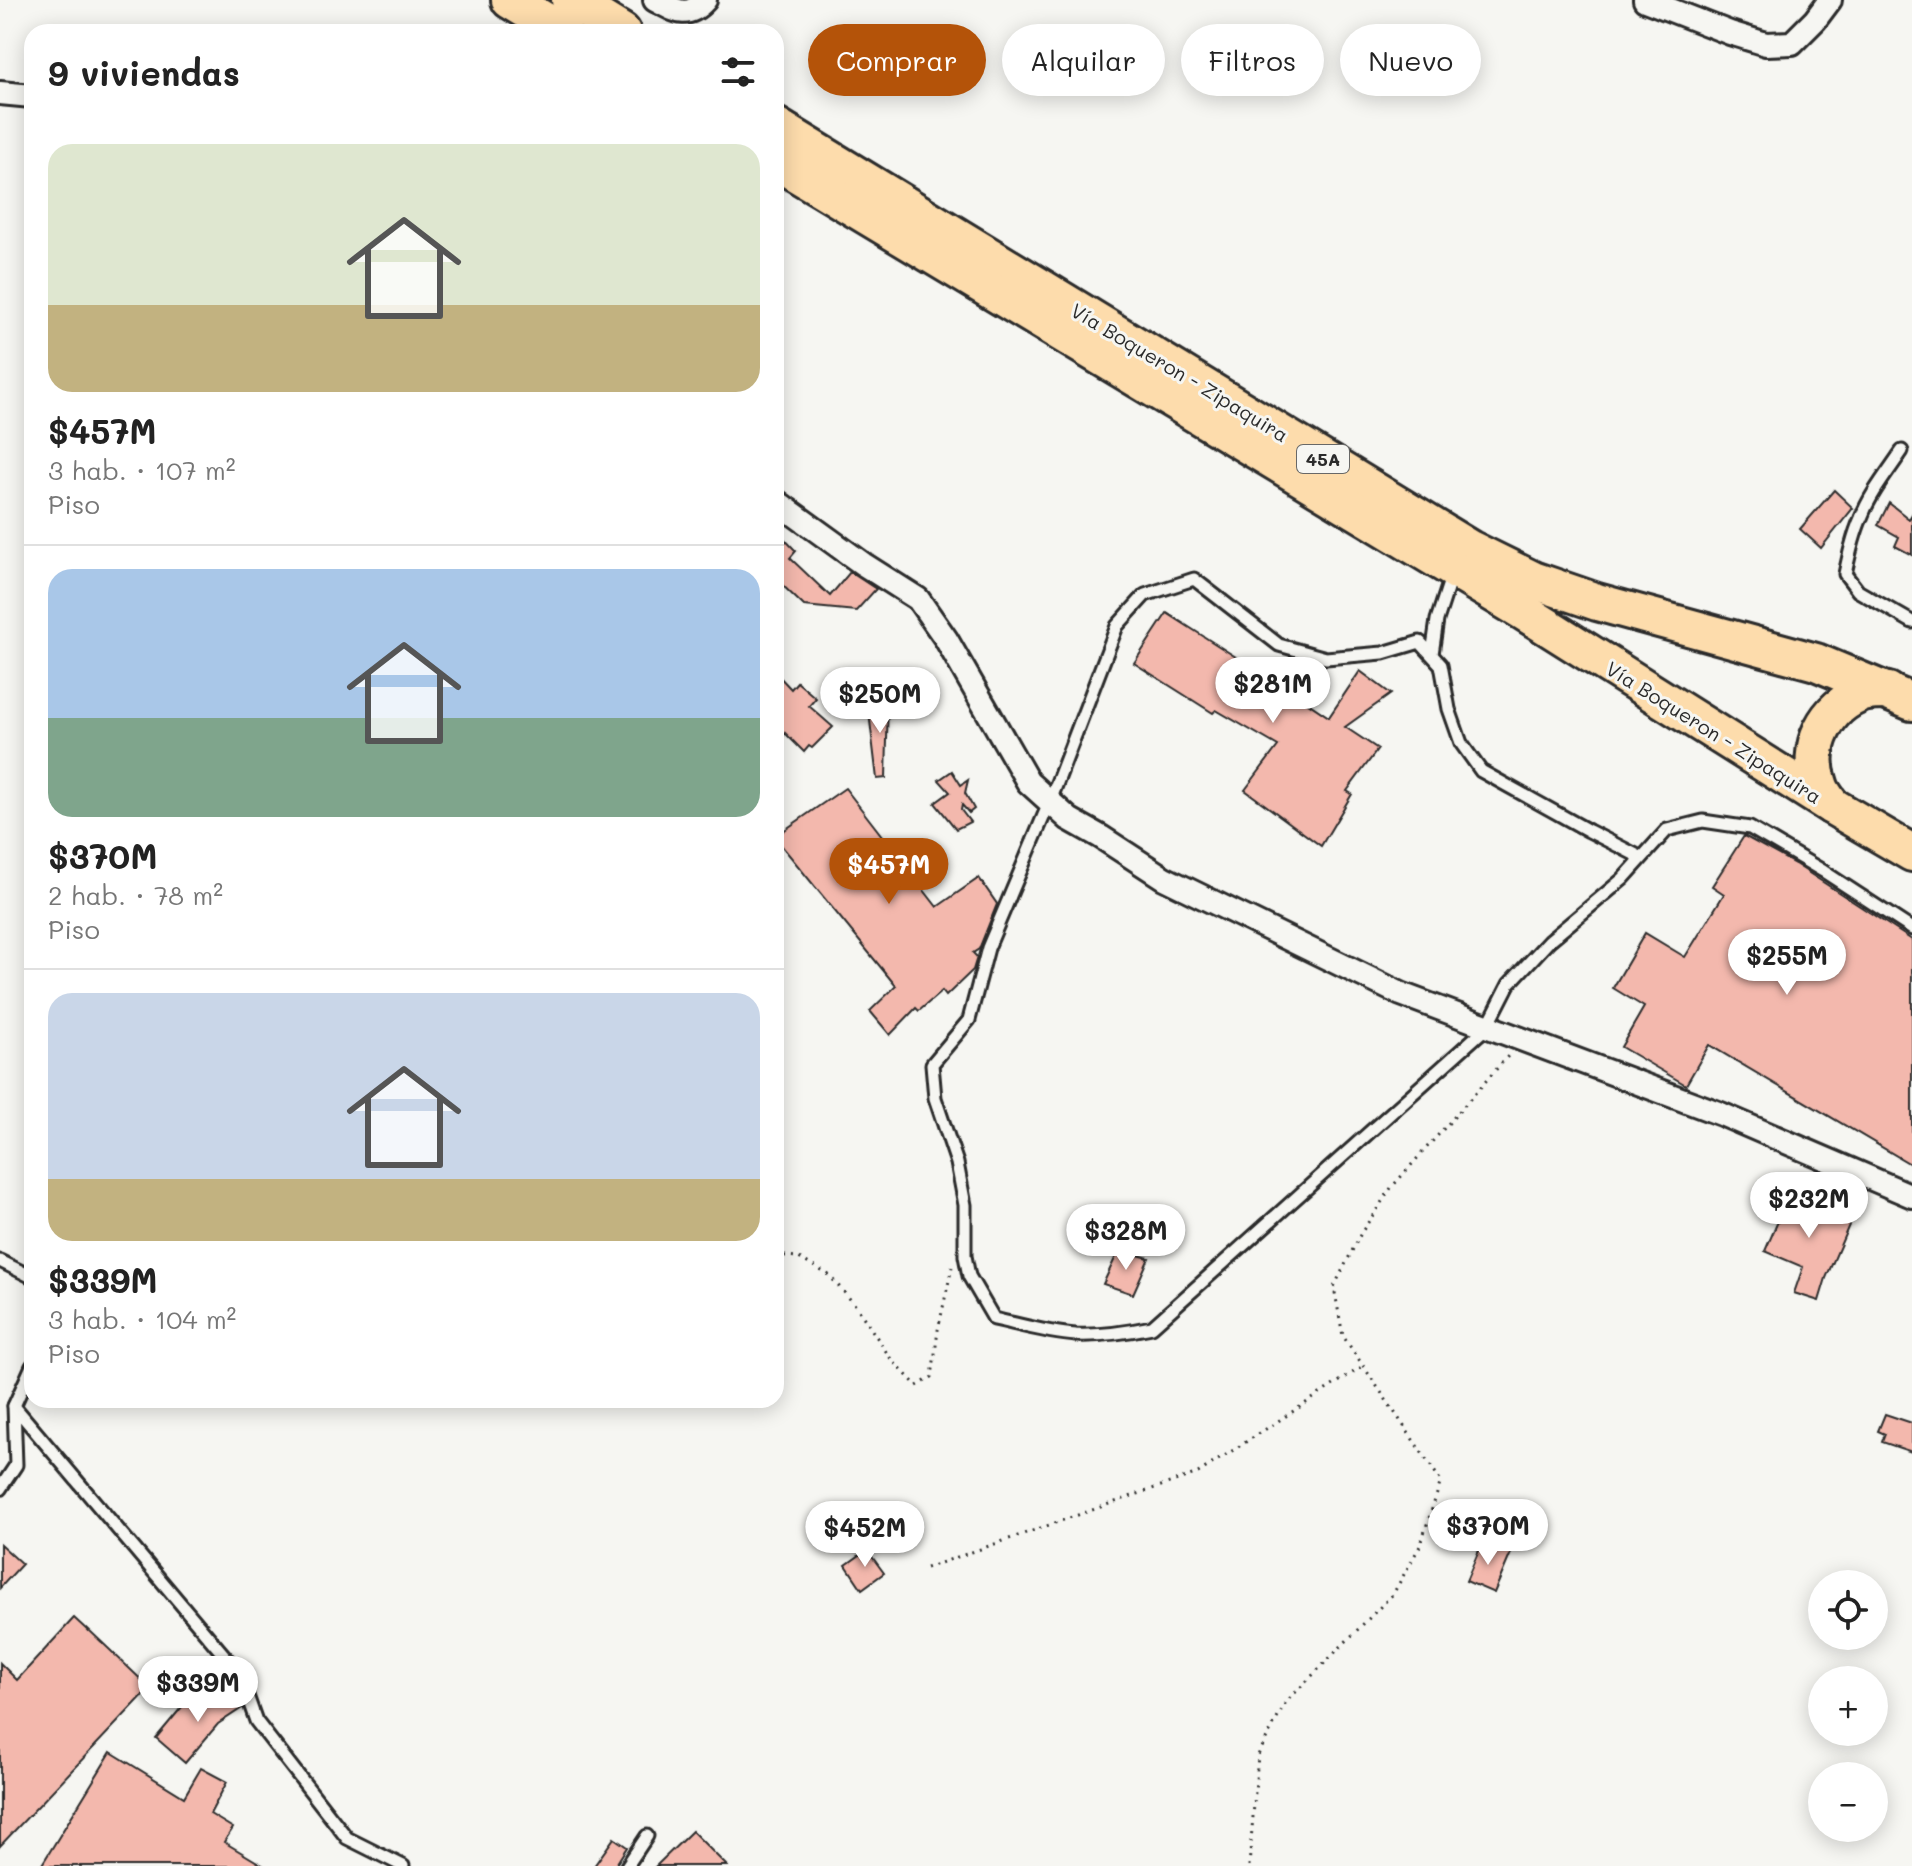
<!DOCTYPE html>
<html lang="es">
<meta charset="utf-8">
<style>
body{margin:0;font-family:Mali,sans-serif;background:#f2f2f2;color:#222;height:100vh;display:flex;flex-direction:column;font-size:30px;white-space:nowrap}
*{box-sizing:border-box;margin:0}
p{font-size:26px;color:#767676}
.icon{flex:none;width:44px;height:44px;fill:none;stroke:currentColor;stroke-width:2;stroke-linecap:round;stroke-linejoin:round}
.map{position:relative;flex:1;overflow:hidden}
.sheet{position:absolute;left:24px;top:24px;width:760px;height:1384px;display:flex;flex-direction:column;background:#fff;border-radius:24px;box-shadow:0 4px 20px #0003}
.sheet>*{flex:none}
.banner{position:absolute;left:808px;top:24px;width:760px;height:72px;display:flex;gap:16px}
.buttons{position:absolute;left:1808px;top:1570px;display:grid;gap:16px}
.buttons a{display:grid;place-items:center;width:80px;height:80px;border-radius:50%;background:#fff;box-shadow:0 4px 20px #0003;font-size:40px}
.price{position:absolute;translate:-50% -68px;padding:0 18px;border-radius:28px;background:#fff;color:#222;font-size:26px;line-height:52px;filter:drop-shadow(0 2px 4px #0008)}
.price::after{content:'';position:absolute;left:50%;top:48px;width:24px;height:18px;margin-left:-12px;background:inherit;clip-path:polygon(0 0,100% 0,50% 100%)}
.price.active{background:#b45309;color:#fff}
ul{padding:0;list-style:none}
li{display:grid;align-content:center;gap:16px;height:424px;padding:0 24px}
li+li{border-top:2px solid #e0e0e0}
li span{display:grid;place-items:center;height:248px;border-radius:24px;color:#555}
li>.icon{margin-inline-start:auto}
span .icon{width:144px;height:144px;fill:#fffc;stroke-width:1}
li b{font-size:34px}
h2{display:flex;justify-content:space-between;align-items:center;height:96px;padding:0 24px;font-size:34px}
.pill{padding:0 28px;border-radius:36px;background:#fff;box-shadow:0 4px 20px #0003;font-size:28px;line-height:72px}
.pill.active{background:#b45309;color:#fff}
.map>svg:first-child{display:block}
</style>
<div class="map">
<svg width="1912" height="1866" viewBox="0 0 1912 1866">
<rect width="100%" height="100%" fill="#f6f6f2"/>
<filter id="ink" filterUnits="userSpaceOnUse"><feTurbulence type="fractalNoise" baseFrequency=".0125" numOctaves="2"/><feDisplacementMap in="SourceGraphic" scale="16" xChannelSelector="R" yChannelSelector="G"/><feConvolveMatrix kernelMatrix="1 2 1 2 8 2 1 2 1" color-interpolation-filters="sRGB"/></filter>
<g filter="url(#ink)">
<!-- building -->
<g fill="#f3b8ad" stroke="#2b2b2b" stroke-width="2">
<polygon points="1834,490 1853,508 1821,548 1800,529"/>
<polygon points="1889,503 1909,519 1912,514 1912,555 1895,546 1899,537 1878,525"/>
<polygon points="776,530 796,551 790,558 830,596 850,572 876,589 856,611 804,606 776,579"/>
<polygon points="1167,613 1261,673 1262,672 1329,717 1360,671 1391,694 1345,727 1378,749 1347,791 1352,794 1321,846 1245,790 1278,746 1216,710 1213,713 1134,663"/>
<polygon points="776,673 791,689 797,682 816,698 809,706 833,727 812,748 809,746 804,752 785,733 784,735 776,727"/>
<polygon points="888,700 886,778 877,779 868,704"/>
<polygon points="952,771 961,785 968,780 965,793 974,809 969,813 962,805 961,810 970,822 956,829 935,803 950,792 939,780"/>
<polygon points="845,788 937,907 979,878 997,904 979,949 973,953 977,957 973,970 946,996 942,991 919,1011 916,1008 890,1035 870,1011 896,986 776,839 776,836"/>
<polygon points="1744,836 1795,864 1912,940 1912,1165 1709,1045 1686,1085 1621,1047 1644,1007 1613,988 1645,933 1685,957 1724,894 1712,886"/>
<polygon points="1792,1189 1853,1216 1826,1278 1819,1301 1794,1293 1803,1267 1765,1251"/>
<polygon points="1119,1250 1149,1258 1133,1294 1103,1284"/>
<polygon points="1885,1414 1912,1423 1912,1452 1882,1442 1885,1434 1878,1431"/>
<polygon points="1483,1541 1511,1553 1494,1593 1466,1581"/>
<polygon points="0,1544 22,1564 0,1588"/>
<polygon points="867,1550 884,1573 862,1589 846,1565"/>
<polygon points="74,1618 88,1631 88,1629 150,1688 0,1846 0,1663 17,1680"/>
<polygon points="234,1685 242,1708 218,1724 185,1763 156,1738 186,1702 195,1710"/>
<polygon points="111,1752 184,1797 201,1768 227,1782 210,1814 233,1828 224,1842 264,1866 41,1866"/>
<polygon points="692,1831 727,1866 656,1866"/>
<polygon points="614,1838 627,1847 615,1866 594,1866"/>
</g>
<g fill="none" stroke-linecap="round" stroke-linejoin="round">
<defs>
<g id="service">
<path d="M1902 451C1888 472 1870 494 1861 518 1853 536 1849 555 1845 574L1858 591 1912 622"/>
<polyline points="1432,654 1437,620 1452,574"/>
<path d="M1642 858 1589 831 1481 771 1461 743 1449 709 1441 665 1420 642 1383 653 1326 658 1279 645 1194 579 1145 595 1117 626 1050 801 988 948 969 1020 932 1064 935 1098 957 1163 965 1205V1256L969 1276 994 1319C1021 1325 1048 1333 1076 1335 1101 1336 1128 1332 1152 1327L1487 1027 1509 984 1549 941 1623 879 1667 830 1703 821 1750 828 1823 871 1912 929"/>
<polyline points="0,1261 32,1277"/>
<polyline points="14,1406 239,1673 256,1721 347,1838 403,1866"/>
<polyline points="0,1489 16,1465 14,1406 32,1366"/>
<polyline points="627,1866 647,1836"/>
</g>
<g id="minor">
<path d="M655 0C676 11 687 20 705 0"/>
<polyline points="1645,0 1730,33 1766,44 1792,43 1815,20 1830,0"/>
<polyline points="0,93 32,96"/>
<polyline points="776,501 863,564 918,599 946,639 1028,782 1069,819 1101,837 1164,878 1401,994 1721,1114 1912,1196"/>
</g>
<g id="trunk">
<polyline points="510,0 563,32"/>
<polyline points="570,0 622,32"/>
<polyline points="776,126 1470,549 1533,580 1597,602 1816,662 1912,702"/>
<polyline points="776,161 1521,610 1832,806 1912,853"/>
<path d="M1832 806C1827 799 1821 792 1819 784 1805 747 1826 706 1863 693 1871 691 1880 691 1888 691"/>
</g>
</defs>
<!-- service casing -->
<use href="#service" stroke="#2b2b2b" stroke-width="17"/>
<!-- minor casing -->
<use href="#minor" stroke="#2b2b2b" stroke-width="28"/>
<!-- trunk casing -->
<use href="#trunk" stroke="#2b2b2b" stroke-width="42"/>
<!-- path -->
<g stroke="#2b2b2b" stroke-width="3" stroke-dasharray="2 6" stroke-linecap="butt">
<polyline points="776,1255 797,1257 829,1275 856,1306 891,1359 917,1386 932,1377 938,1330 952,1267"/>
<polyline points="926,1568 1198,1473 1363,1366"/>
<polyline points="1249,1866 1258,1755 1286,1702 1393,1594 1420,1546 1441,1481 1343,1336 1334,1287 1361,1233 1391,1188 1509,1055"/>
</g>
<!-- service -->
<use href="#service" stroke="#f6f6f2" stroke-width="11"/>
<!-- minor -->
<use href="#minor" stroke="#f6f6f2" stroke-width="22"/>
<!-- trunk -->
<use href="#trunk" stroke="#fddcac" stroke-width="36"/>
</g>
</g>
<g text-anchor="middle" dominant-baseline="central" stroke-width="6" stroke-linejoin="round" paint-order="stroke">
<!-- shield labels -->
<rect fill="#f6f6f2" stroke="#686867" stroke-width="2" x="1297" y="445" width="52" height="28" rx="6"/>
<g font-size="18" font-weight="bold" fill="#2b2b2b">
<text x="1323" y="459">45A</text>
</g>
<!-- street labels -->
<g font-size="20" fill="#2b2b2b" stroke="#f6f6f2">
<text transform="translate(1180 372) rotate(31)">Vía Boqueron - Zipaquira</text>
<text transform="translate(1714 732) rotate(32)">Vía Boqueron - Zipaquira</text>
</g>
</g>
</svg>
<div class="buttons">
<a><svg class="icon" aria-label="locate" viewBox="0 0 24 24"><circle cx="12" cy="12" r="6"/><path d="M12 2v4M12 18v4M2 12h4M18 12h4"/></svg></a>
<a>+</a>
<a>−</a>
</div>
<b class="price" style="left:1273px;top:725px">$281M</b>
<b class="price" style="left:880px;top:735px">$250M</b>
<b class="price active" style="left:889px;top:906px">$457M</b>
<b class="price" style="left:1787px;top:997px">$255M</b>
<b class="price" style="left:1809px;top:1240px">$232M</b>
<b class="price" style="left:1126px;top:1272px">$328M</b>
<b class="price" style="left:1488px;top:1567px">$370M</b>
<b class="price" style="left:865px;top:1569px">$452M</b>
<b class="price" style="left:198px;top:1724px">$339M</b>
<div class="banner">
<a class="pill active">Comprar</a>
<a class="pill">Alquilar</a>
<a class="pill">Filtros</a>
<a class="pill">Nuevo</a>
</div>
<section class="sheet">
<h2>9 viviendas<svg class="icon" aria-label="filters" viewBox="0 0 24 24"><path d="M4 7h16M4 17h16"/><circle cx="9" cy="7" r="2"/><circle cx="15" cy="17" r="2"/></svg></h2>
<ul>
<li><span style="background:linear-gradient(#dfe7d0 65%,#c2b280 0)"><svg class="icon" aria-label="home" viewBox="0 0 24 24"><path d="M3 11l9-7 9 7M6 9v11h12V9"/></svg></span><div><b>$457M</b><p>3 hab. · 107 m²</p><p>Piso</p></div></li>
<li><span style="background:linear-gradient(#a9c7e8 60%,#7fa58c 0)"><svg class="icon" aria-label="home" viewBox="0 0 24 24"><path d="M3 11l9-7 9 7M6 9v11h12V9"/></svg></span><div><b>$370M</b><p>2 hab. · 78 m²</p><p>Piso</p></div></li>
<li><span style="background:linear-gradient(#c9d6e8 75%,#c2b280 0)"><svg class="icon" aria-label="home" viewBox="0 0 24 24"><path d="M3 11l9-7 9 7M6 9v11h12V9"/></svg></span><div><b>$339M</b><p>3 hab. · 104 m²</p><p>Piso</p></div></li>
</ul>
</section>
</div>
